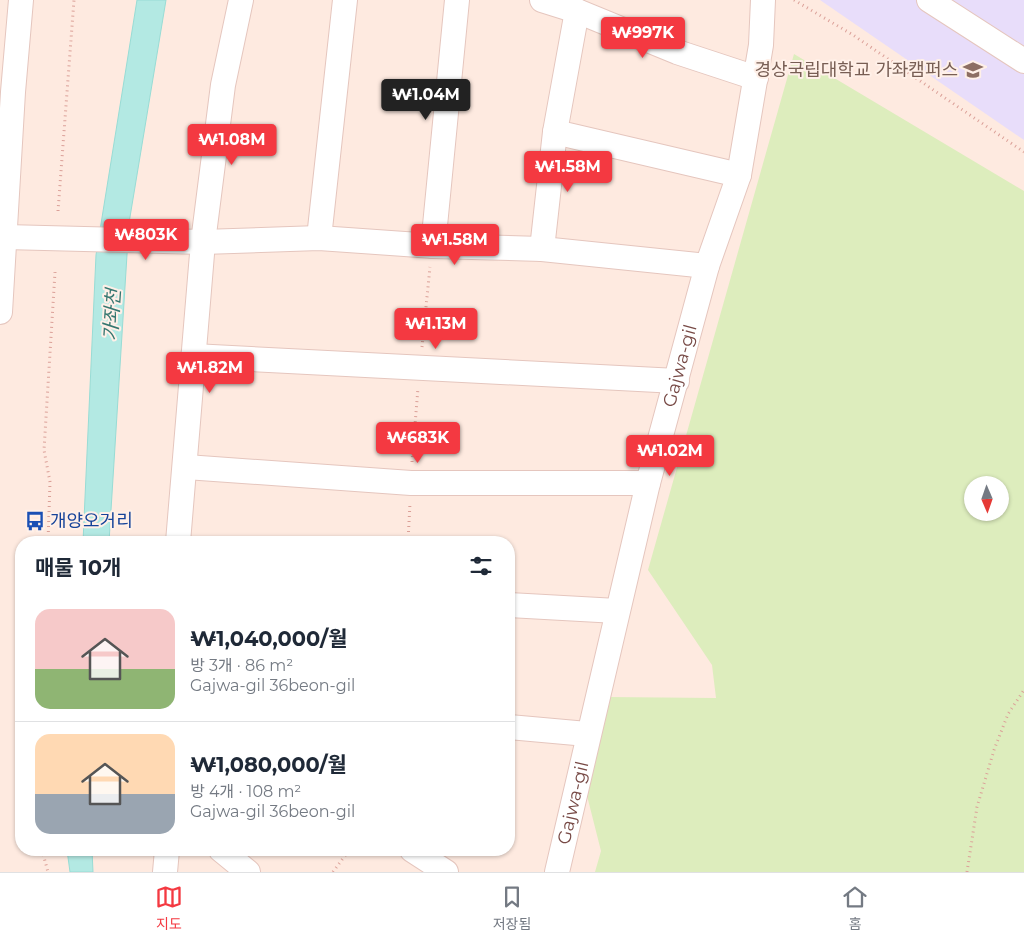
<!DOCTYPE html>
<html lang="ko">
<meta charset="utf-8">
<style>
body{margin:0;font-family:Montserrat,"Noto Sans KR",sans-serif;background:#f6f6f7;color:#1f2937;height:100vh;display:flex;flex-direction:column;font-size:19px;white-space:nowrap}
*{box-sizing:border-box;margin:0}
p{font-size:16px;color:#747a83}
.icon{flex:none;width:28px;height:28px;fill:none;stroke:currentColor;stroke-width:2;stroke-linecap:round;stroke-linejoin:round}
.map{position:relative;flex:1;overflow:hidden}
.drawer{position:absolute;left:15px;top:536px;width:500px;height:320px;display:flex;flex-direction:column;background:#fff;border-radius:20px;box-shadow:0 1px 4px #0004}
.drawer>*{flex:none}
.needle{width:32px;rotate:178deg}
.controls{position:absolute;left:964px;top:476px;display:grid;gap:10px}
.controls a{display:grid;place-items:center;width:45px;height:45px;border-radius:50%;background:#fff;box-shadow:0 1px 4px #0004;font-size:25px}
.price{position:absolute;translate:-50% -42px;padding:0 11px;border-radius:5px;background:#f43941;color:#fff;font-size:16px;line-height:32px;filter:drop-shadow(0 1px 2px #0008)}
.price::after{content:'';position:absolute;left:50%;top:30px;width:15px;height:11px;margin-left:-8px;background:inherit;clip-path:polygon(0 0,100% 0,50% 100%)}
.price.current{background:#222;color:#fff}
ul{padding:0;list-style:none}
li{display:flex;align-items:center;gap:15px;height:125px;padding:0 20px}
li+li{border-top:1px solid #e0e1e3}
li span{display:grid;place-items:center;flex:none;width:140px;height:100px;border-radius:15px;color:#555}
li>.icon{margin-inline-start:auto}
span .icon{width:60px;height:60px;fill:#fffc;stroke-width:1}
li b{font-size:21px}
h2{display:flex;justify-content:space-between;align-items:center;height:60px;padding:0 20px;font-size:21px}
.tabs{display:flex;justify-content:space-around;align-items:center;height:70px;border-top:1px solid #e0e1e3;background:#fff;font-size:14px;color:#747a83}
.tabs a{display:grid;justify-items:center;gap:2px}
.tabs .current{color:#f43941}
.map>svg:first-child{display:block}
</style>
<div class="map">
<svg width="1024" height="872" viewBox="0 0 1024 872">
<rect width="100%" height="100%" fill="#feeae0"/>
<!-- education -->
<polygon fill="#e8ddfa" points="820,0 1024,0 1024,140"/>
<!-- green -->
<path fill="#ddedbd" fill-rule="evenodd" d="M794 54 1024 191V872H595L601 851 579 764 607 697 716 698 712 665 648 570ZM972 485H1000V512H972Z"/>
<!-- water -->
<g fill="#b3e9e3" stroke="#98dcd5">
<polygon points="137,0 166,0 129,223 109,542 83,542 96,255"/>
<polygon points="67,850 92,850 93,872 70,872"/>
</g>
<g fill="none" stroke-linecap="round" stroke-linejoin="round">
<defs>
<g id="minor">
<polyline points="542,0 577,11 677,52 756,78"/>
<polyline points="929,0 1024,61"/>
<polyline points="577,11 555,132 739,175"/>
<polyline points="5,237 203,242 319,238 433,246 542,249 707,266"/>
<polyline points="319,238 345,0"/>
<polyline points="433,246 457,0"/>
<polyline points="542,249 555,132"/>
<polyline points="0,312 13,92 21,0"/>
<polyline points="193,356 677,381"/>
<polyline points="186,467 411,483 648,483"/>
<polyline points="178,542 203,242 223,85 241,0"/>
<polyline points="509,605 617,611"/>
<polyline points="509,727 587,734"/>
<polyline points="221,850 248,872"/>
<polyline points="412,850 446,872"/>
<polyline points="165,872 167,850"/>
<path id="s1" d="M557 872 648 483 707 266 739 175 761 45 763 0"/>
</g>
</defs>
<!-- minor casing -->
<use href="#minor" stroke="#e5c6be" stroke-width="26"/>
<!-- path -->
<g stroke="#dba098" stroke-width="3" stroke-dasharray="1 4" stroke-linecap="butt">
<polyline points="794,0 853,35 1024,152"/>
<polyline points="58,211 74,0"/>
<polyline points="422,347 430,267"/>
<polyline points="412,462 418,388"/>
<polyline points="48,542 50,482 44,450 55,272"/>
<polyline points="408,542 410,503"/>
<polyline points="42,850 48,872"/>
<polyline points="333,872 349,850"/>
<polyline points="967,872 977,807 994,750 1008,714 1024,690"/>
</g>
<!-- minor -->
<use href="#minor" stroke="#fff" stroke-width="24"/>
</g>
<!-- icons -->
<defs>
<symbol id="university-bare" viewBox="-9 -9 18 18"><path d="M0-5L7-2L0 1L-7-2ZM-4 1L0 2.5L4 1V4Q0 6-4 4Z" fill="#8d6e63" stroke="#fff0e8" stroke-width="2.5" paint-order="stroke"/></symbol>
<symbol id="bus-bare" viewBox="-9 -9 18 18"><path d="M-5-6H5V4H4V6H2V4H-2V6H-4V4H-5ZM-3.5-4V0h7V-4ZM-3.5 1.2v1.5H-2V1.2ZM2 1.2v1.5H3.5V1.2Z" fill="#1a4fb4" stroke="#fff0e8" stroke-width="2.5" paint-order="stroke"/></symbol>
</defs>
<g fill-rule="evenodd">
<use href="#university-bare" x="959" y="56" width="28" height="28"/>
<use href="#bus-bare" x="21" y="507" width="28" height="28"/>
</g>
<g text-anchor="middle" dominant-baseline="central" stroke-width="4" stroke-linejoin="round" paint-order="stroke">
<!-- education labels -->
<g font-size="18" fill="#785e54" stroke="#fff0e8" text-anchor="end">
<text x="958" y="70">경상국립대학교 가좌캠퍼스</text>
</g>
<!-- street labels -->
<g font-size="18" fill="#774945" stroke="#fff0e8">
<text stroke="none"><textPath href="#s1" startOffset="521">Gajwa-gil</textPath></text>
<text stroke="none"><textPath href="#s1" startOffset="71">Gajwa-gil</textPath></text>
</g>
<!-- transit labels -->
<g font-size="18" fill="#164399" stroke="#fff0e8" text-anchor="start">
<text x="50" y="521">개양오거리</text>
</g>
<!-- water labels -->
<g font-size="19" font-style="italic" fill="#357770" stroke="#fff0e8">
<text transform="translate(112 315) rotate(-86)">가좌천</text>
</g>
</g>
</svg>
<div class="controls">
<a><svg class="needle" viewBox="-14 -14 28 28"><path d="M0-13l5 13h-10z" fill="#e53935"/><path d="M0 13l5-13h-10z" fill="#747a83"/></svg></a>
</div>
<b class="price" style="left:643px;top:59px">₩997K</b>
<b class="price current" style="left:426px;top:121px">₩1.04M</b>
<b class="price" style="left:232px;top:166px">₩1.08M</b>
<b class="price" style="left:568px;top:193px">₩1.58M</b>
<b class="price" style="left:146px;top:261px">₩803K</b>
<b class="price" style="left:455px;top:266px">₩1.58M</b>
<b class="price" style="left:436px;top:350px">₩1.13M</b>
<b class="price" style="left:210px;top:394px">₩1.82M</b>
<b class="price" style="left:418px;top:464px">₩683K</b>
<b class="price" style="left:670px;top:477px">₩1.02M</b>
<section class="drawer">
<h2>매물 10개<svg class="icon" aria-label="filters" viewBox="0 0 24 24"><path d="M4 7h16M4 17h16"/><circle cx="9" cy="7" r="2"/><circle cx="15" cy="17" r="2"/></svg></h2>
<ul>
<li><span style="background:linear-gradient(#f6c9c9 60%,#8fb573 0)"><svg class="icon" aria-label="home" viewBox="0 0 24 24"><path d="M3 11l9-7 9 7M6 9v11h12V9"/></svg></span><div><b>₩1,040,000/월</b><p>방 3개 · 86 m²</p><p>Gajwa-gil 36beon-gil</p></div></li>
<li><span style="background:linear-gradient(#ffd9b3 60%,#9aa5b1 0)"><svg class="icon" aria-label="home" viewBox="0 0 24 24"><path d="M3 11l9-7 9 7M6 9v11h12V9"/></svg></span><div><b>₩1,080,000/월</b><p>방 4개 · 108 m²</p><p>Gajwa-gil 36beon-gil</p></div></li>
</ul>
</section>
</div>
<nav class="tabs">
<a class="current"><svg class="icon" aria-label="map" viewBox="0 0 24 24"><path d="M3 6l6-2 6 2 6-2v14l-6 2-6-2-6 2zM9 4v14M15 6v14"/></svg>지도</a>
<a><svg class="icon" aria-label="saved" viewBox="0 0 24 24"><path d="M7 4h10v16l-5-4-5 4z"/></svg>저장됨</a>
<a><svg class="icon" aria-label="home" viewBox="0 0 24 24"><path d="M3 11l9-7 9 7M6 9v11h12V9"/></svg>홈</a>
</nav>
